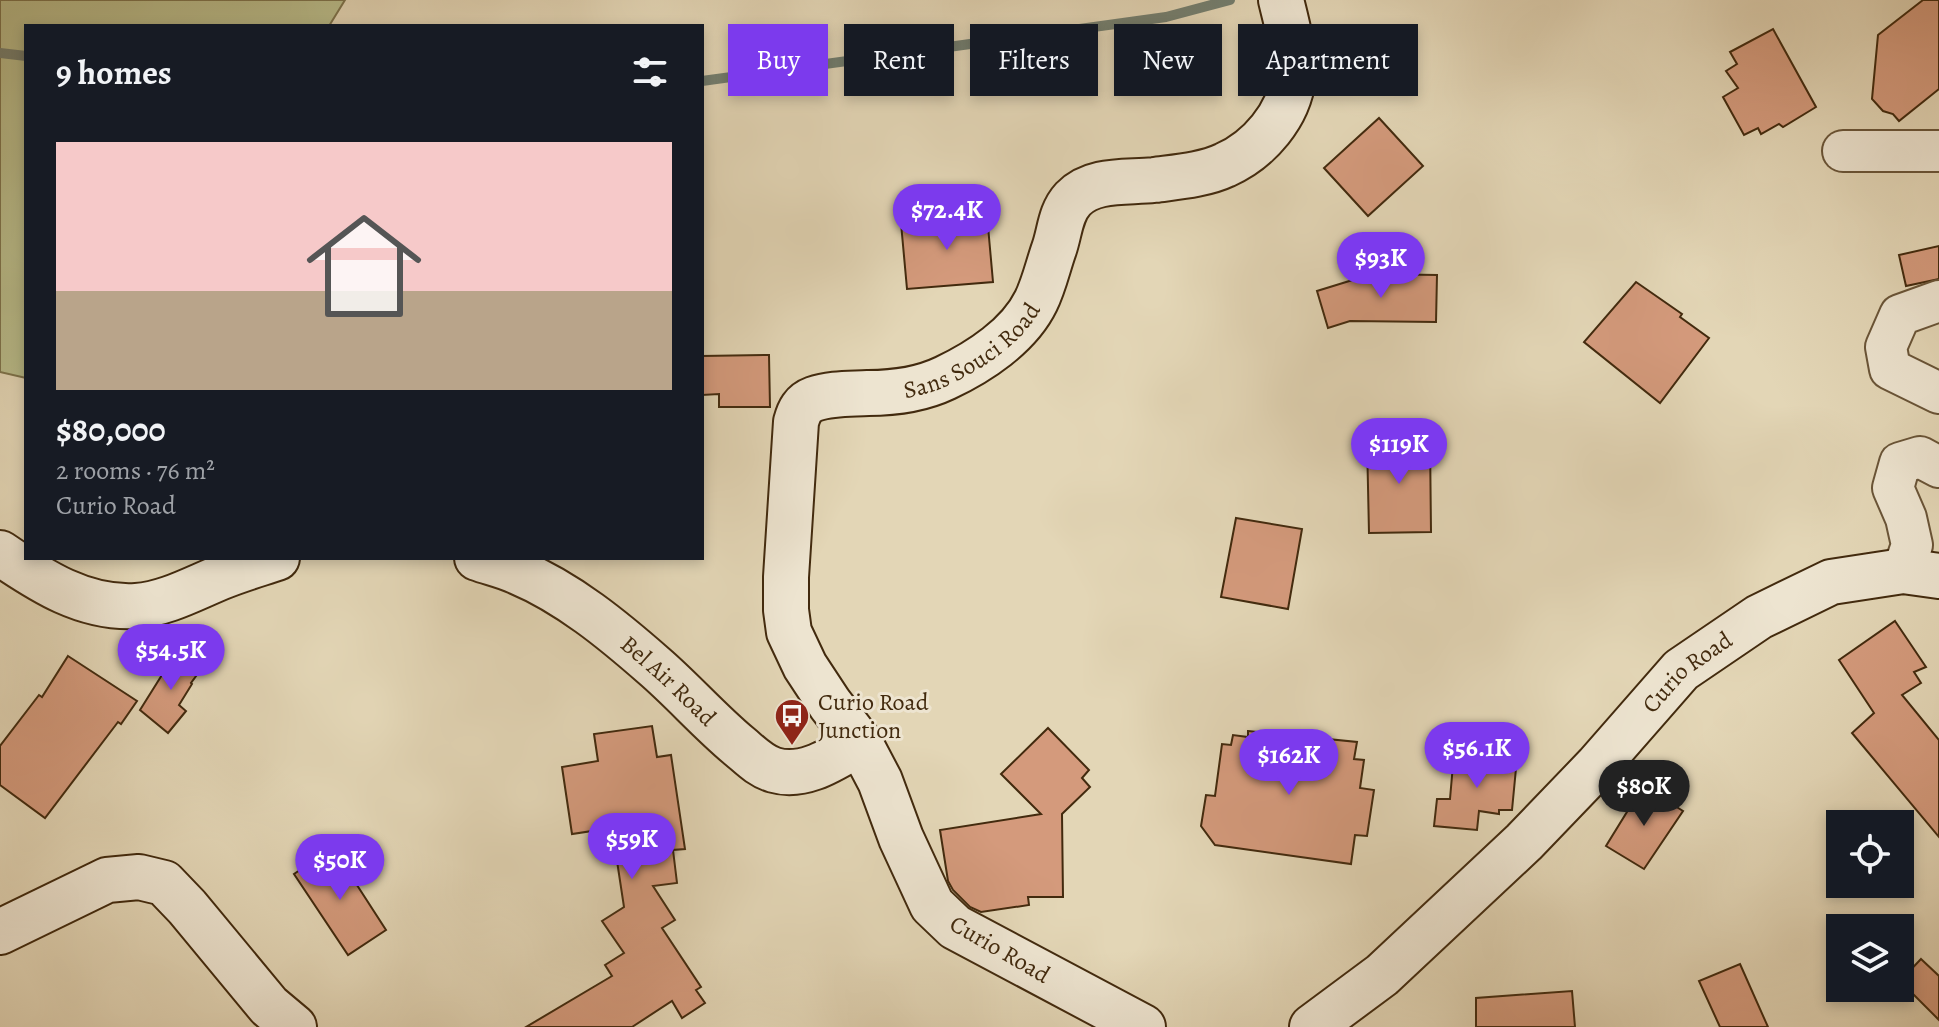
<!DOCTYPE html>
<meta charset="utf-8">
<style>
body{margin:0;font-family:Alegreya,serif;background:#242831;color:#f1f3f6;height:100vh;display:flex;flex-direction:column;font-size:30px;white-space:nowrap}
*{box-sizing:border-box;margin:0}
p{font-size:26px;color:#9ea1a6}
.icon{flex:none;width:44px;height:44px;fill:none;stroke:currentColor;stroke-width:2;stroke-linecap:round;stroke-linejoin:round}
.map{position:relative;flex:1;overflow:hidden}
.side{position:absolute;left:24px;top:24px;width:680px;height:536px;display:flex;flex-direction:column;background:#171b24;border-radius:0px;box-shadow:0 4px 12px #0003}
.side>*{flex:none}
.banner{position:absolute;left:728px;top:24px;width:760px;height:72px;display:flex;gap:16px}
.tools{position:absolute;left:1826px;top:810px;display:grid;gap:16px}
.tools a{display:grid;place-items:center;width:88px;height:88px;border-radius:0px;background:#171b24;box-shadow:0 4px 12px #0003;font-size:40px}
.price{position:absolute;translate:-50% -68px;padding:0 18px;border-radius:28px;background:#7c3aed;color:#fff;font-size:26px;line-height:52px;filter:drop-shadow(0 2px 4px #0008)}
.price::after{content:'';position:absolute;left:50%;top:48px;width:24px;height:18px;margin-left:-12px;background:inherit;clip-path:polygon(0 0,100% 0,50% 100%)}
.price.on{background:#222;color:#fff}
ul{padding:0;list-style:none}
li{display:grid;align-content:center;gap:16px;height:424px;padding:0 32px}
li+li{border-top:2px solid #363941}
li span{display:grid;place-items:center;height:248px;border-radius:0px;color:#555}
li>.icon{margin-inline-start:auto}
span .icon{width:144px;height:144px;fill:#fffc;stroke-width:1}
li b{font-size:34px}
h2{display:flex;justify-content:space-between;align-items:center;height:96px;padding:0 32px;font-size:34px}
.chip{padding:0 28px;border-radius:0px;background:#171b24;box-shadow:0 4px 12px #0003;font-size:28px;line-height:72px}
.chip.on{background:#7c3aed;color:#fff}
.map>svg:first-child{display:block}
</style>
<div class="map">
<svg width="1939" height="1027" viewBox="0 0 1939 1027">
<rect width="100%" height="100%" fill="#e3d6b6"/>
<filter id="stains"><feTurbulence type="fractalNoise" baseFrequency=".0025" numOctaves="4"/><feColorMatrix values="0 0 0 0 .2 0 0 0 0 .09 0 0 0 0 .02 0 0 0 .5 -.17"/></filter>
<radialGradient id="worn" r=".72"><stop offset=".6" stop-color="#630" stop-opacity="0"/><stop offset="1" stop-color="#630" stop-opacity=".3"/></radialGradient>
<!-- green -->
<polygon fill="#b8bc8b" stroke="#7d734c" stroke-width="2" points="0,0 345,0 329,26 26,26 26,378 0,372"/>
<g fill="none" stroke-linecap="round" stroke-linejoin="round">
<!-- stream -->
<g stroke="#747f70" stroke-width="10">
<polyline points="0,53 26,56"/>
<polyline points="702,81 1166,17 1230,0"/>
</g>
</g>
<!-- building -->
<g fill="#d49a7c" stroke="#422a0e" stroke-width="2">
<polygon points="1923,0 1939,0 1939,89 1899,121 1893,114 1883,111 1872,99 1878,35"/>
<polygon points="1773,29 1816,107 1783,127 1779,124 1761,134 1758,128 1744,135 1723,97 1738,88 1726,71 1737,64 1730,52"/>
<polygon points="1379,118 1423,166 1368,216 1324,168"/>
<polygon points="987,215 993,282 907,289 901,223"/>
<polygon points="1939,246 1939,279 1906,286 1899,255"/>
<polygon points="1372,274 1437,275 1436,322 1350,321 1328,328 1317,291"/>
<polygon points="1636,282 1682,314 1680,317 1709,338 1660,403 1584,342"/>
<polygon points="769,355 770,407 719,407 719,394 702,395 702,356"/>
<polygon points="1367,440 1430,440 1431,532 1369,533"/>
<polygon points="1236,518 1302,529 1288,609 1221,597"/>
<polygon points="1895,621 1926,667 1914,672 1921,683 1902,695 1939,740 1939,837 1852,733 1874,713 1839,660"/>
<polygon points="177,651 202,668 191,683 192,684 179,705 186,711 168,733 140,710"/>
<polygon points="68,656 137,701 121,724 118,722 45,818 0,785 0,746 39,695 42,697"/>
<polygon points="652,726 657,757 671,755 685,849 673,850 677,883 653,886 675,920 662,928 701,987 696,990 705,1003 682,1018 672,1001 632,1027 526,1027 612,976 605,965 624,953 602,921 624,907 612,828 572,834 562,767 598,761 594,734"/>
<polygon points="1048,728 1089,770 1082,778 1090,787 1062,814 1063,897 1028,897 1029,905 981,912 970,907 953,890 948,881 940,830 1041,814 1001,774"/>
<polygon points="1248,731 1357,742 1354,759 1364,760 1360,788 1374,790 1367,836 1355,835 1351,864 1215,845 1201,826 1206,795 1215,796 1222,744 1231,745 1233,735 1248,737"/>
<polygon points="1454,753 1517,758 1512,810 1499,810 1499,814 1479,811 1477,830 1434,826 1437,799 1450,799"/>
<polygon points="1643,786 1683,811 1644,869 1606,846"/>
<polygon points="333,848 386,930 348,955 294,874"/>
<polygon points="1921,959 1939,976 1939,1020 1900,981"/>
<polygon points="1740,964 1768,1027 1720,1027 1699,981"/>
<polygon points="1572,991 1575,1027 1476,1027 1476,998"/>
</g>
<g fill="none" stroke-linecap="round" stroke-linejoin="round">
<defs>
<g id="street">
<polyline points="1843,151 1939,151"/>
<polyline points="1939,301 1900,315 1886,347 1890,369 1939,393"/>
<polyline points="1903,571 1912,545 1906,518 1893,488 1900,463 1920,457 1939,467"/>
</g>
<g id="secondary">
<path d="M0 553C41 581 84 609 136 606 167 604 196 587 224 576 241 569 259 564 277 558"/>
<path id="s1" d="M477 558C491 563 505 566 518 572 568 593 613 630 654 666 683 691 709 721 739 746 750 755 760 766 774 770 805 779 834 758 860 743"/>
<polyline points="0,932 107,880 139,877 164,883 187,907 269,1006 294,1027"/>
<path id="s2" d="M1143 1027 955 927 932 905 901 838 880 781 860 743 830 704 805 666 789 632 786 610V577L796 422C799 411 803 403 814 399 831 393 850 394 868 393 893 393 922 389 945 378 979 362 1019 336 1036 301 1044 285 1048 266 1054 249 1060 232 1060 213 1073 199 1093 178 1127 183 1154 180 1176 177 1204 175 1225 165 1259 150 1289 115 1293 78 1295 53 1287 24 1281 0"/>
<path id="s3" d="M1312 1027 1382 975 1524 842 1597 766 1681 670 1759 617 1831 582 1903 571 1939 576"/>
</g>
</defs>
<!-- street casing -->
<use href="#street" stroke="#6a5538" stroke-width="44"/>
<!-- secondary casing -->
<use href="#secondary" stroke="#422a0e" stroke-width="48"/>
<!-- street -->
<use href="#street" stroke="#ede4d0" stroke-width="40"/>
<!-- secondary -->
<use href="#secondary" stroke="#ede4d0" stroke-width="44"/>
</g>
<!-- icons -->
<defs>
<symbol id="bus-pin" viewBox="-11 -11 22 30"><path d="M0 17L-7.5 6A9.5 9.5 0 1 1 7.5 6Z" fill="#8f2418" stroke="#ede4d0"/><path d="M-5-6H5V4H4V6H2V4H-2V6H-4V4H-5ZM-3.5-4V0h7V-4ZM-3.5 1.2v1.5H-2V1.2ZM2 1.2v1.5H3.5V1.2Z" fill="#fff"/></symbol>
</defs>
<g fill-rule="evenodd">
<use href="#bus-pin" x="772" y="696" width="40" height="54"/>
</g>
<g text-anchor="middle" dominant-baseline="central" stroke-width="6" stroke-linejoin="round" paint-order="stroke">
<!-- street labels -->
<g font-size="24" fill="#422a0e" stroke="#ede4d0">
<text stroke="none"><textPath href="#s2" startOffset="966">Sans Souci Road</textPath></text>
<text stroke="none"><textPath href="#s3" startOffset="518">Curio Road</textPath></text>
<text stroke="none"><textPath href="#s1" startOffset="230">Bel Air Road</textPath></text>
<text transform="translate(1000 949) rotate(30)">Curio Road</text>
</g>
<!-- poi labels -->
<g font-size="24" fill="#422a0e" stroke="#ede4d0" text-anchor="start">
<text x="818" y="702">Curio Road<tspan x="818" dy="28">Junction</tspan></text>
</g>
</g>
<rect width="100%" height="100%" filter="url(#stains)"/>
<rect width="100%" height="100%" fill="url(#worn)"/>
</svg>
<div class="tools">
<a><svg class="icon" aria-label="locate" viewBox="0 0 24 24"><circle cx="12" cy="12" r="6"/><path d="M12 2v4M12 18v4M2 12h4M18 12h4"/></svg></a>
<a><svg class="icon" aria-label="layers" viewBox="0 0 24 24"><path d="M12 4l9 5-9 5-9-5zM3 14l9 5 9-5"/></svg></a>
</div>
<b class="price" style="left:947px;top:252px">$72.4K</b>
<b class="price" style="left:1381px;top:300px">$93K</b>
<b class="price" style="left:1399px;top:486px">$119K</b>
<b class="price" style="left:171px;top:692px">$54.5K</b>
<b class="price" style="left:1477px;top:790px">$56.1K</b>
<b class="price" style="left:1289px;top:797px">$162K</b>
<b class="price on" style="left:1644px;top:828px">$80K</b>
<b class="price" style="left:632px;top:881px">$59K</b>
<b class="price" style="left:340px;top:902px">$50K</b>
<div class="banner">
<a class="chip on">Buy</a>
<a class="chip">Rent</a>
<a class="chip">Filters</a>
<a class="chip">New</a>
<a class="chip">Apartment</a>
</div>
<section class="side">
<h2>9 homes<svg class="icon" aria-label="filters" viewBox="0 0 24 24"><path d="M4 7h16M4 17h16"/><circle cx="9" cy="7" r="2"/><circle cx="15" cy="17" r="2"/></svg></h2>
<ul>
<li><span style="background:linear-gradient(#f6c9c9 60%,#b9a48a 0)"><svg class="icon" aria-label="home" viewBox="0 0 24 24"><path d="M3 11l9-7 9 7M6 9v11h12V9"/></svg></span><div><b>$80,000</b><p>2 rooms · 76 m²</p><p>Curio Road</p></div></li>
</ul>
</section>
</div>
